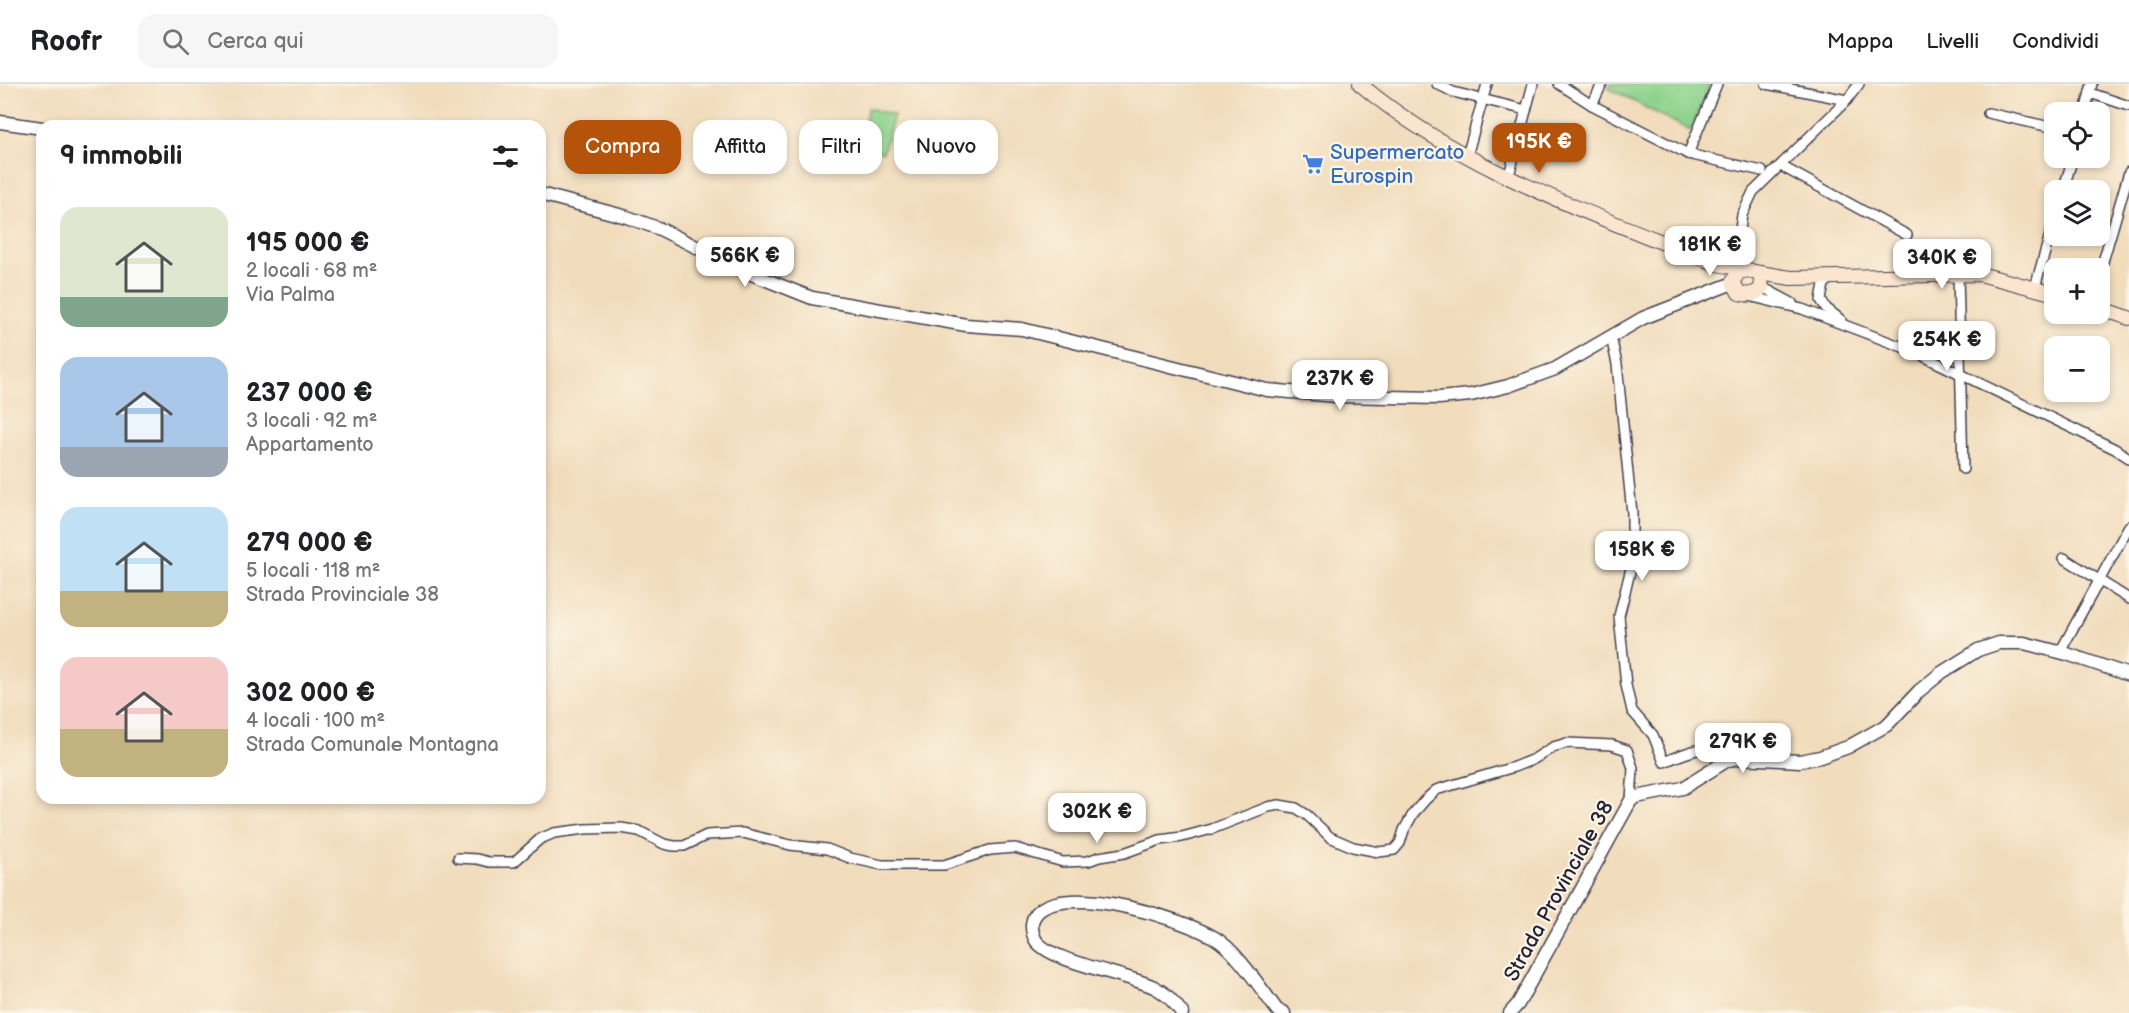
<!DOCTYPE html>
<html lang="it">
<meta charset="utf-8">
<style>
body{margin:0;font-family:"Balsamiq Sans",sans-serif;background:#f6f6f6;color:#202124;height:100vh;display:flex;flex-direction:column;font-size:22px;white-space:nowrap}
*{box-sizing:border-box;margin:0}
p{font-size:20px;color:#757577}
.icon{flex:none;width:33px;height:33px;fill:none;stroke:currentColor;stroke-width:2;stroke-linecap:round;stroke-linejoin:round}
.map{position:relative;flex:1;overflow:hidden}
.sheet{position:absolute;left:36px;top:36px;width:510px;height:684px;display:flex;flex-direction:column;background:#fff;border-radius:18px;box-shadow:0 3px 9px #0003}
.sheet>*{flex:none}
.guide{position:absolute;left:564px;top:36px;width:570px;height:54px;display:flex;gap:12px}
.fabs{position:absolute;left:2044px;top:18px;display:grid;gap:12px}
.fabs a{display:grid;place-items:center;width:66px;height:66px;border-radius:12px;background:#fff;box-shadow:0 3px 9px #0003;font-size:30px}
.price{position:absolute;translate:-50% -51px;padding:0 14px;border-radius:12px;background:#fff;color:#222;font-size:20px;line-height:39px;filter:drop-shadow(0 2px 3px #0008)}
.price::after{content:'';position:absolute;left:50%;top:36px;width:18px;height:14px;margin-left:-9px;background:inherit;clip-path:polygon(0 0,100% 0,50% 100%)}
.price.selected{background:#b45309;color:#fff}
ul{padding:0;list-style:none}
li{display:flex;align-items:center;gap:18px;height:150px;padding:0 24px}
li span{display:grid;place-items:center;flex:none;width:168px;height:120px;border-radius:18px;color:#555}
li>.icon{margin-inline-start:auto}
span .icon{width:72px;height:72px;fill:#fffc;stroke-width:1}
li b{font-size:26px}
h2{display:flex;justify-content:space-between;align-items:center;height:72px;padding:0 24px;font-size:26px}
.pill{padding:0 21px;border-radius:18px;background:#fff;box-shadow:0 3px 9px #0003;font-size:21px;line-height:54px}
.pill.selected{background:#b45309;color:#fff}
header{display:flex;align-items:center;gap:36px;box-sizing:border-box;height:84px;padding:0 30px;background:#fff;border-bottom:2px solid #e0e0e0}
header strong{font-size:28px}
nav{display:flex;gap:33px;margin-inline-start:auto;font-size:21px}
.search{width:420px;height:54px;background:#f6f6f6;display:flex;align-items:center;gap:15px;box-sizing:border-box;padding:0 21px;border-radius:18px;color:#757577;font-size:22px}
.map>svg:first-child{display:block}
</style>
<header>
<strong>Roofr</strong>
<div class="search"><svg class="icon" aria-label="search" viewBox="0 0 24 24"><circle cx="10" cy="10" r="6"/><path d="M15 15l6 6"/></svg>Cerca qui</div>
<nav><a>Mappa</a><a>Livelli</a><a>Condividi</a></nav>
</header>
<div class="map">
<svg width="2129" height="929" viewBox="0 0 2129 929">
<rect width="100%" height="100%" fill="#fcf5e5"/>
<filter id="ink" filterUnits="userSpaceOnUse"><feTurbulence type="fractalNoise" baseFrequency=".0167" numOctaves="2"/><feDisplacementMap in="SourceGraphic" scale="12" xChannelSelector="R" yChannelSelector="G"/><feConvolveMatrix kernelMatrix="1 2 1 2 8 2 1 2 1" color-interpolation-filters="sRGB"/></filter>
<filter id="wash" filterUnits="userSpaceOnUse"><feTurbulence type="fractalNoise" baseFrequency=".008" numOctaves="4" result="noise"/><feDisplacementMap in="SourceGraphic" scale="24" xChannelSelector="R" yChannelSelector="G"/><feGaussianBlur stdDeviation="1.35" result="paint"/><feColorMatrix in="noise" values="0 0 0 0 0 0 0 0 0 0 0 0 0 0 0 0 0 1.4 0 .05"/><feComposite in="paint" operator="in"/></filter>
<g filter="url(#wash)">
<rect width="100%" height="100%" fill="#f1dcbc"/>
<!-- green -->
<g fill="#8dd38c" stroke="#587a64" stroke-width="1.5">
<polygon points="1610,0 1710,0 1691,47 1608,4"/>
<polygon points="868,24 894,31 883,68 858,61"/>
</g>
</g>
<g filter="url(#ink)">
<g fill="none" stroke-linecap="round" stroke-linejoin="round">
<defs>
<g id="minor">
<polyline points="1437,0 1453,8 1526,26"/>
<polyline points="1559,0 1592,21 1688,70 1762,87"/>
<polyline points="1766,0 1847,16"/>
<polyline points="2090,9 2129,22"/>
<polyline points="1592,21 1602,0"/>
<polyline points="2085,28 2092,0"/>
<polyline points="1988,29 2055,44"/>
<polyline points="1688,70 1717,0"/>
<polyline points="1467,72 1487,0"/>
<polyline points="1781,82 1907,151"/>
<polyline points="1508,95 1533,0"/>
<polyline points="2063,106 2073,74"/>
<polyline points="1734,188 1742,131 1753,108 1847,16 1859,0"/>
<polyline points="2100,188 2129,88"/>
<polyline points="1958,190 1963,385"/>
<polyline points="1831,194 1824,200 1821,216 1826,224 1841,236"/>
<polyline points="1762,203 1792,219"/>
<polyline points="2035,203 2055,133"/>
<polyline points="1749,212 1802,225 1913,267 2115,365 2129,374"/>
<path d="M1611 253 1617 280 1632 429V480L1619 532 1626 601 1632 627 1653 651 1664 678C1680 671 1703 661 1721 665 1727 667 1733 671 1739 674"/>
<polyline points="2064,474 2129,515"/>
<polyline points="2060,568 2129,442"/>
<polyline points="458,774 477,775 489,778 514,778 540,755 554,749 585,745 621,744 639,747 664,760 674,762 684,762 707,751 743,749 790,761 827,765 850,774 882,781 944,781 990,766 1015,764 1063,778 1088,777 1099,773 1124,769 1160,756 1182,753 1212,745 1268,723 1279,721 1296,724 1307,731 1330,753 1353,763 1379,768 1394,766 1400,759 1404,746 1413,730 1425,716 1436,706 1514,683 1534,675 1553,663 1567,659 1612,661 1627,666 1633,684 1631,716"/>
</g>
<g id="tertiary">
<polyline points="0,38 42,44"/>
<polyline points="540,110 627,133 660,145 749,189 812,214 966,241 1022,245 1267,306 1337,312 1439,314 1471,311 1508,302 1555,285 1643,234 1733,199"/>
<path d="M1182 929C1175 919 1167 910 1156 904 1130 890 1047 878 1035 855 1030 844 1031 833 1040 826 1074 801 1181 834 1215 854 1237 867 1261 905 1277 926L1284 929"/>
<polyline points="1510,929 1518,920 1631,716 1636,713 1683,704 1728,676 1739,674 1800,677 1820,673 1848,663 1887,641 1919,607 1941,589 1978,566 1999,559 2024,559 2067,570 2129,591"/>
</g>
<g id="secondary">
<path d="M1360 0C1463 87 1594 130 1717 180L1749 186"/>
<path d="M1749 186 1760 191 1762 203C1756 211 1748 212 1739 209L1733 198 1738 188Z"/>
<polyline points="1754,188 1791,194 1980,190 2055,210"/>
<polyline points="2100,224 2129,234"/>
</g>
</defs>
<!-- minor casing -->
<use href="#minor" stroke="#413e4e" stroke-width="12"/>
<!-- tertiary casing -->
<use href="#tertiary" stroke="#413e4e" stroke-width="15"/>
<!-- secondary casing -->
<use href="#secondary" stroke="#413e4e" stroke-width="16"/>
<!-- minor -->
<use href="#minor" stroke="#fff" stroke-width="9"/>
<!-- tertiary -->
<use href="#tertiary" stroke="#fff" stroke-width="12"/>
<!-- secondary -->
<use href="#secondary" stroke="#fbe5cf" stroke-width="14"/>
</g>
</g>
<!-- icons -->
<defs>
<symbol id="supermarket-bare" viewBox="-9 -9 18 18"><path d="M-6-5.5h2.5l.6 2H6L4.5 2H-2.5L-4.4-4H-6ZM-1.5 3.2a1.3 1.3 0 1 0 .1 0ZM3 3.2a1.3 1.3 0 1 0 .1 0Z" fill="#3f7fe0" stroke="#fcf5e5" stroke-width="2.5" paint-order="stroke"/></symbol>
</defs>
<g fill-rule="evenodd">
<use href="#supermarket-bare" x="1298" y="65" width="30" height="30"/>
</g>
<g text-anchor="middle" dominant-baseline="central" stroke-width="4.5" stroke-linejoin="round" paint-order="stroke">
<!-- shop labels -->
<g font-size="21" fill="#366cbe" stroke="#fcf5e5" text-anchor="start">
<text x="1330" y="68">Supermercato<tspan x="1330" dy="24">Eurospin</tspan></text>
</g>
<!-- street labels -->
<g font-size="21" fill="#22223b" stroke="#fcf5e5">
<text transform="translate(1559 807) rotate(-61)">Strada Provinciale 38</text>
</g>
</g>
</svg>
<div class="fabs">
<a><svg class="icon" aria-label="locate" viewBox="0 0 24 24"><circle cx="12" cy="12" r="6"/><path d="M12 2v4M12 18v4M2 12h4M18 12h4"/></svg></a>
<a><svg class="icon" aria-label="layers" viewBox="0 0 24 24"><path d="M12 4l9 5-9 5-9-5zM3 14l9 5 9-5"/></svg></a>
<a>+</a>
<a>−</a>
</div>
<b class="price selected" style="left:1539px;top:90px">195K €</b>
<b class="price" style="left:1710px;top:193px">181K €</b>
<b class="price" style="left:745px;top:204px">566K €</b>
<b class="price" style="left:1942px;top:206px">340K €</b>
<b class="price" style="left:1947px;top:288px">254K €</b>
<b class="price" style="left:1340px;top:327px">237K €</b>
<b class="price" style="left:1642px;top:498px">158K €</b>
<b class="price" style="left:1743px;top:690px">279K €</b>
<b class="price" style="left:1097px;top:760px">302K €</b>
<div class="guide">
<a class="pill selected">Compra</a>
<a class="pill">Affitta</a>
<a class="pill">Filtri</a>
<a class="pill">Nuovo</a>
</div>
<section class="sheet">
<h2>9 immobili<svg class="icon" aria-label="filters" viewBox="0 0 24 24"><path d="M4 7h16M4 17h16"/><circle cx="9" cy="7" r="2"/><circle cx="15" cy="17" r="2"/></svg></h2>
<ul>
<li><span style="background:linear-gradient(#dfe7d0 75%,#7fa58c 0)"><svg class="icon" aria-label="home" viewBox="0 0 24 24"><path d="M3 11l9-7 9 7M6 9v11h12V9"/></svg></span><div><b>195 000 €</b><p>2 locali · 68 m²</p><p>Via Palma</p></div></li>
<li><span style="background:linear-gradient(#a9c7e8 75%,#9aa5b1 0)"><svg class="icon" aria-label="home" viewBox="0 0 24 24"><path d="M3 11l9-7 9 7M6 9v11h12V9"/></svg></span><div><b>237 000 €</b><p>3 locali · 92 m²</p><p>Appartamento</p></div></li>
<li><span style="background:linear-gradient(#bfe0f5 70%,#c2b280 0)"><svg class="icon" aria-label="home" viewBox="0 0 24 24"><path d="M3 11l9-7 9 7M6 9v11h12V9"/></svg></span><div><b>279 000 €</b><p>5 locali · 118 m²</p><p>Strada Provinciale 38</p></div></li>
<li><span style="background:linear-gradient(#f6c9c9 60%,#c2b280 0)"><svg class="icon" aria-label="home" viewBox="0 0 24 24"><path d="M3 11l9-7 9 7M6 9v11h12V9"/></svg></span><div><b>302 000 €</b><p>4 locali · 100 m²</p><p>Strada Comunale Montagna</p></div></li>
</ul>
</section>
</div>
